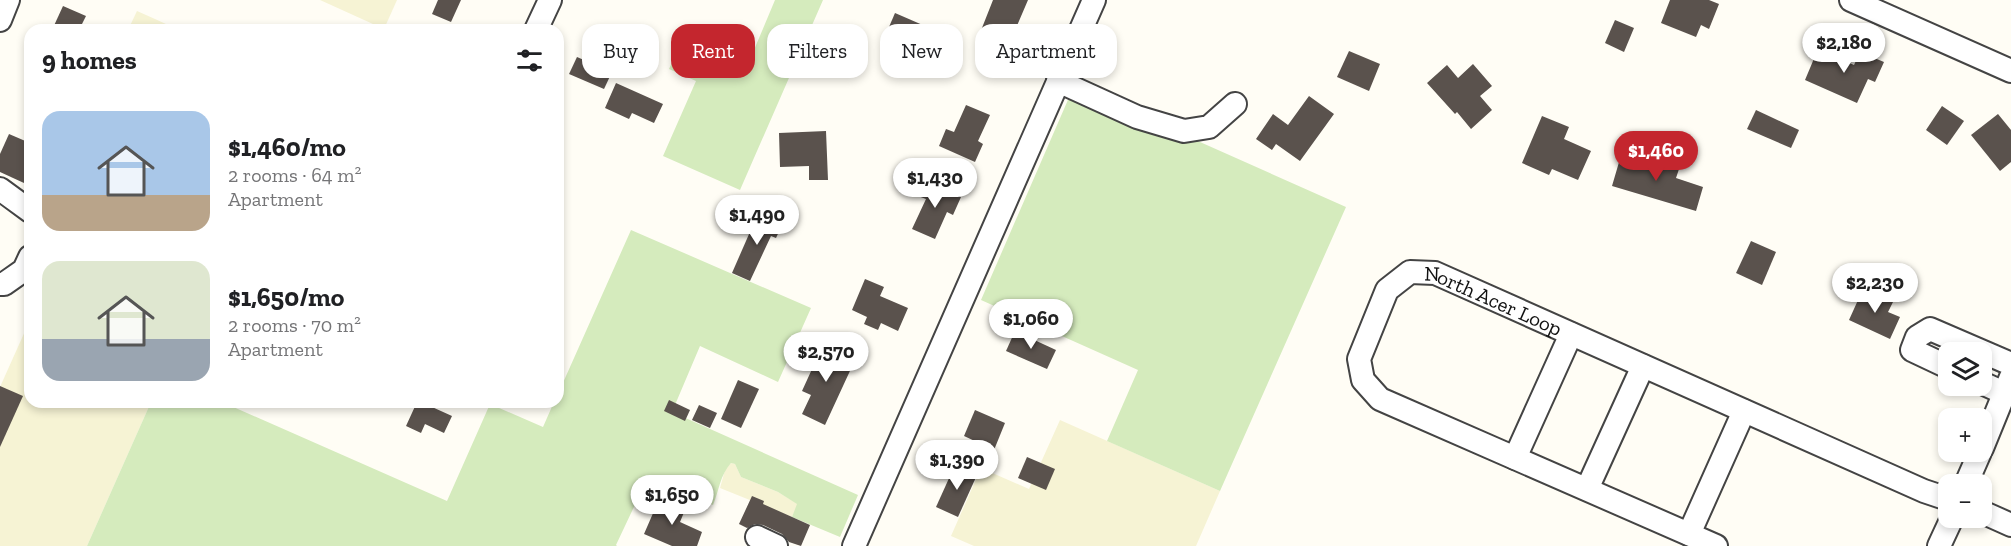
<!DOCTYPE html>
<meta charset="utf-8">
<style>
body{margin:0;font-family:"Zilla Slab",serif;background:#f2f2f2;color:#202124;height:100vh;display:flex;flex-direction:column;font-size:22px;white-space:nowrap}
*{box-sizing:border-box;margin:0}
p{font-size:20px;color:#757577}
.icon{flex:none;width:33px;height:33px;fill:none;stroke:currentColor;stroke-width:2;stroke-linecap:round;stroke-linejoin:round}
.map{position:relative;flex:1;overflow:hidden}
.drawer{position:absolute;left:24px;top:24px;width:540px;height:384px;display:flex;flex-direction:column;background:#fff;border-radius:18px;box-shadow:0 3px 9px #0003}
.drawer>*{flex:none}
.banner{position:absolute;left:582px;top:24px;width:570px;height:54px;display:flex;gap:12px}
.fabs{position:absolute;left:1938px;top:342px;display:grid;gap:12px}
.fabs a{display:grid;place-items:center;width:54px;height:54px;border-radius:12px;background:#fff;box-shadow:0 3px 9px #0003;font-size:30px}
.price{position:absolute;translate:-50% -51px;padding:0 14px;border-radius:21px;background:#fff;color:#222;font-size:20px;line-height:39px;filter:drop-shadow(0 2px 3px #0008)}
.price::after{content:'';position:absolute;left:50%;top:36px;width:18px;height:14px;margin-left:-9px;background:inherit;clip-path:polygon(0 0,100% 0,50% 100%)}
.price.current{background:#c4262e;color:#fff}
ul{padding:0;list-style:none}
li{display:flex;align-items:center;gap:18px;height:150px;padding:0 18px}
li span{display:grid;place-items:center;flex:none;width:168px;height:120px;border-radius:18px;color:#555}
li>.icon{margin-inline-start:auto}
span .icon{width:72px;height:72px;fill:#fffc;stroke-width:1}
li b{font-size:26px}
h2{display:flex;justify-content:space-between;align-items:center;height:72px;padding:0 18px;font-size:26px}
.tag{padding:0 21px;border-radius:18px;background:#fff;box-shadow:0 3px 9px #0003;font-size:21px;line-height:54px}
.tag.current{background:#c4262e;color:#fff}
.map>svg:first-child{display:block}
</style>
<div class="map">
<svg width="2011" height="546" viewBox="0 0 2011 546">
<rect width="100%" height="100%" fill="#fffdf5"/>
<!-- farmland -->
<g fill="#f6f3d4">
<polygon points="320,0 397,0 384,29"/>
<polygon points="137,11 155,19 179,30 128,30"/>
<polygon points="30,320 30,402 151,402 87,546 0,546 0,387"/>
<polygon points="1060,420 1220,491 1196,546 974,546 951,536 981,468 1029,489"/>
<polygon points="731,463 735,464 741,477 778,492 798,504 792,517 720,488 725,470"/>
</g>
<!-- green -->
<g fill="#d5ebbd">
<polygon points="775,0 823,0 740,190 663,156 696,81 669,69 682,41 746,69"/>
<polygon points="1074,86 1346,207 1220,491 1107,441 1138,370 981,300"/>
<path d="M631 230 811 308 778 382 700 346 672 412 858 495 840 537 792 517 797 504 778 492 741 477 735 464 731 463C720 475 719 491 713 505L649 475 616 545 617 546H87L151 402H222L447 501 490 404 543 427 554 402H558V394Z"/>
</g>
<!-- building -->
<g fill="#5a524d">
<polygon points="438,0 461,0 451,22 432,14"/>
<polygon points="993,0 1028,0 1016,28 1028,33 1016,61 984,48 986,42 978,38"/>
<polygon points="1670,0 1709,0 1719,4 1709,29 1701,25 1696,37 1661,23"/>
<polygon points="63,6 86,16 79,30 52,30"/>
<polygon points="895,13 925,26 918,40 889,27"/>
<polygon points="1615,20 1634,28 1624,52 1605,43"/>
<polygon points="1818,49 1854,65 1860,52 1884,62 1875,82 1868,79 1857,103 1805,80"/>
<polygon points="1349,51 1380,64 1369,91 1337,77"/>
<polygon points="577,57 612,72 604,89 569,74"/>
<polygon points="1473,64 1492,86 1480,96 1492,110 1471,129 1457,112 1455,114 1427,83 1447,65 1458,78"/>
<polygon points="616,83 663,104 654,123 632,113 629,119 605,108"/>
<polygon points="1309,96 1334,114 1300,161 1276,144 1272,150 1256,139 1273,114 1288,125"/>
<polygon points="966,105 990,115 978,141 983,144 975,162 939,146 946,129 954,132"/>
<polygon points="1942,106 1964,121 1947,145 1926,130"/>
<polygon points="1756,110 1799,130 1791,148 1747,129"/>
<polygon points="1998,114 2011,130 2011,162 2000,171 1971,135"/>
<polygon points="1542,116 1569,127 1564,139 1591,151 1578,180 1552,169 1549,175 1522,163"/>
<polygon points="826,131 828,180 809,180 809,166 780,167 779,133"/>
<polygon points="9,134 30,143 30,168 24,183 0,172 0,154"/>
<polygon points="1622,152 1679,169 1676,178 1703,187 1696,211 1612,186"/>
<polygon points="925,181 961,197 953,215 947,212 935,239 912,229 926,199 918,196"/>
<polygon points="769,212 785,219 776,238 771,236 750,281 732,273 753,225 761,229"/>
<polygon points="1751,241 1776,252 1762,285 1736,273"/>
<polygon points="865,279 884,287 880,296 908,308 898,331 881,323 878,330 864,324 867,317 852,310"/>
<polygon points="1863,289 1893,302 1888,312 1900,317 1890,339 1849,320"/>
<polygon points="1015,331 1056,350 1047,369 1006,351"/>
<polygon points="823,345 855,360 825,425 802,414 811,395 802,391"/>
<polygon points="738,380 759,389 741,428 721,419"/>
<polygon points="0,386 23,396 0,447"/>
<polygon points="669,400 690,410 685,421 664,411"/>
<polygon points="417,402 421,402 452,416 444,433 425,424 421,433 406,426"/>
<polygon points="699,405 717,413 710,428 692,420"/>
<polygon points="975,410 1005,423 994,450 964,436"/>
<polygon points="1027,457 1055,469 1046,490 1018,478"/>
<polygon points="955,465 977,475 958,517 936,507"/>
<polygon points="752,496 764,501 763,504 810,525 801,546 789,542 782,534 763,525 755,524 747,528 739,524"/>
<polygon points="668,497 687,505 680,522 702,532 697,546 672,546 644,534 654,511 661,514"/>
</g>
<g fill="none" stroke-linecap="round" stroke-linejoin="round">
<defs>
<g id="minor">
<polyline points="1851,0 2011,71"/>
<polyline points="0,20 8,0"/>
<polyline points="536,30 550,0"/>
<polyline points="1058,81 1137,117 1184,131 1209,127 1235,104"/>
<polyline points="0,189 30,211"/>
<polyline points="0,284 4,284 24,270 30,257"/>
<polyline points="1948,367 1912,350 1917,337 1930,329 2011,364"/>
<polyline points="1982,383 2004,393"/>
<polyline points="1982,448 2011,377"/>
<polyline points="1515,458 1571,334"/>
<polyline points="1966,484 1980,452"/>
<polyline points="1587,489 1643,366"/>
<polyline points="1982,512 2011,525"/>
<polyline points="1689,534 1744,411"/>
<polyline points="757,537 776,546"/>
<polyline points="854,546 1094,0"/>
<path id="s1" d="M1716 546 1380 399 1363 380 1359 359 1387 290 1410 272 1435 273 1924 491 1948 499"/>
<polyline points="1939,546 1952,518"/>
</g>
</defs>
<!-- minor casing -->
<use href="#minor" stroke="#444" stroke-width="26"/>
<!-- minor -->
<use href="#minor" stroke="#fff" stroke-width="22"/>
</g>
<g text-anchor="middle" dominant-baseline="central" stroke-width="6" stroke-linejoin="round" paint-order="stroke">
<!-- street labels -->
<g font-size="21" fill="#111" stroke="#fff">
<text stroke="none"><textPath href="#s1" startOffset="606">North Acer Loop</textPath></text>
</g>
</g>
</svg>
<div class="fabs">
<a><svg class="icon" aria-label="layers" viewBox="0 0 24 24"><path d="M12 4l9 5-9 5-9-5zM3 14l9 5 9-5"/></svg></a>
<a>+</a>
<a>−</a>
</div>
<b class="price" style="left:1844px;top:74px">$2,180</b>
<b class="price current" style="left:1656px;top:182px">$1,460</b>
<b class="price" style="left:935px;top:209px">$1,430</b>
<b class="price" style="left:757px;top:246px">$1,490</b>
<b class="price" style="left:1875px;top:314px">$2,230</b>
<b class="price" style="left:1031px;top:350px">$1,060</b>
<b class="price" style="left:826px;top:383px">$2,570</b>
<b class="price" style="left:957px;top:491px">$1,390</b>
<b class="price" style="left:672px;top:526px">$1,650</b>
<div class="banner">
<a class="tag">Buy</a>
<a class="tag current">Rent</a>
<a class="tag">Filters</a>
<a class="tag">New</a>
<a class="tag">Apartment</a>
</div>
<section class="drawer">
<h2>9 homes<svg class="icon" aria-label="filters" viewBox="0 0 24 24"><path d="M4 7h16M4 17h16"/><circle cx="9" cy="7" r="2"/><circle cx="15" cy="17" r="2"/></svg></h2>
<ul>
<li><span style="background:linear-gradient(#a9c7e8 70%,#b9a48a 0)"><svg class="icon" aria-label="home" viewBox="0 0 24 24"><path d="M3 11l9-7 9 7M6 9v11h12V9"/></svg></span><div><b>$1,460/mo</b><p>2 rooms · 64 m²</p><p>Apartment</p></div></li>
<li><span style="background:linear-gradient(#dfe7d0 65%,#9aa5b1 0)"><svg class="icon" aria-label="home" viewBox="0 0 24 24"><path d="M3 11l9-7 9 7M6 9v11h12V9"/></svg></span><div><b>$1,650/mo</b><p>2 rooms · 70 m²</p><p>Apartment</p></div></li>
</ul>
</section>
</div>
